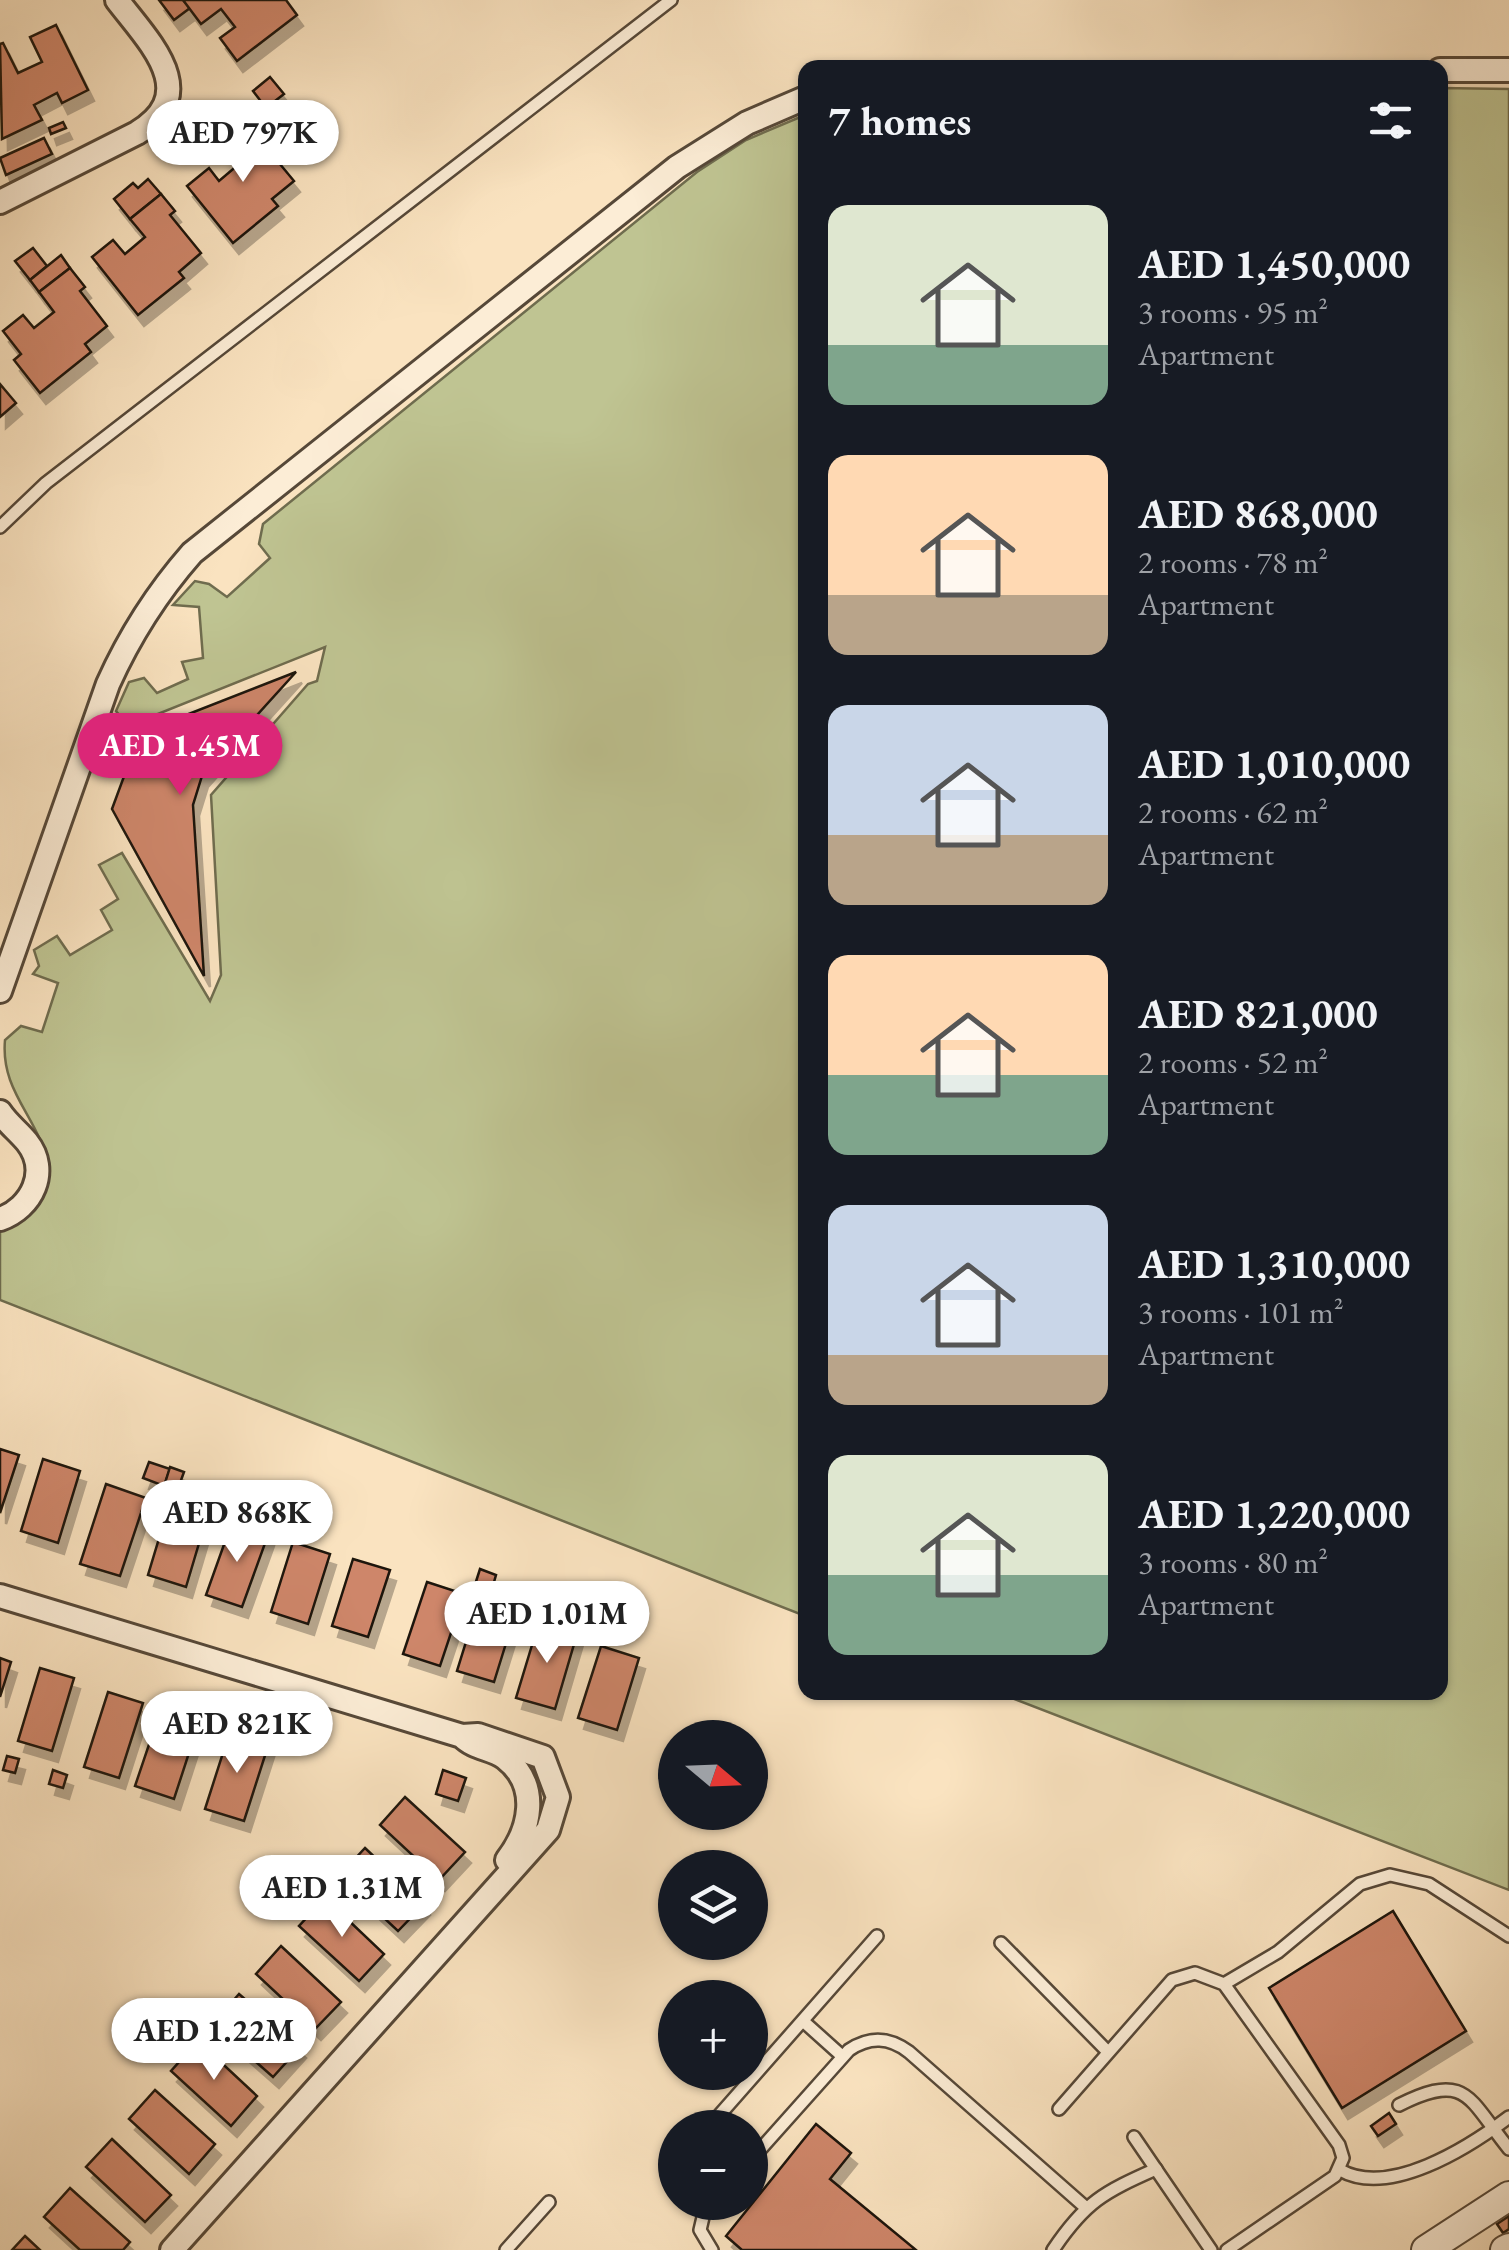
<!DOCTYPE html>
<meta charset="utf-8">
<style>
body{margin:0;font-family:"EB Garamond",serif;background:#20242c;color:#f1f3f6;height:100vh;display:flex;flex-direction:column;font-size:38px;white-space:nowrap}
*{box-sizing:border-box;margin:0}
p{font-size:32px;color:#9ea1a6}
.icon{flex:none;width:55px;height:55px;fill:none;stroke:currentColor;stroke-width:2;stroke-linecap:round;stroke-linejoin:round}
.map{position:relative;flex:1;overflow:hidden}
.details{position:absolute;left:798px;top:60px;width:650px;height:1640px;display:flex;flex-direction:column;background:#171b24;border-radius:20px;box-shadow:0 2px 8px #0004}
.details>*{flex:none}
.needle{width:65px;rotate:109deg}
.buttons{position:absolute;left:658px;top:1720px;display:grid;gap:20px}
.buttons a{display:grid;place-items:center;width:110px;height:110px;border-radius:50%;background:#171b24;box-shadow:0 2px 8px #0004;font-size:50px}
.price{position:absolute;translate:-50% -85px;padding:0 22px;border-radius:35px;background:#fff;color:#222;font-size:32px;line-height:65px;filter:drop-shadow(0 2px 5px #0008)}
.price::after{content:'';position:absolute;left:50%;top:60px;width:30px;height:22px;margin-left:-15px;background:inherit;clip-path:polygon(0 0,100% 0,50% 100%)}
.price.current{background:#db2777;color:#fff}
ul{padding:0;list-style:none}
li{display:flex;align-items:center;gap:30px;height:250px;padding:0 30px}
li span{display:grid;place-items:center;flex:none;width:280px;height:200px;border-radius:20px;color:#555}
li>.icon{margin-inline-start:auto}
span .icon{width:120px;height:120px;fill:#fffc;stroke-width:1}
li b{font-size:42px}
h2{display:flex;justify-content:space-between;align-items:center;height:120px;padding:0 30px;font-size:42px}
.map>svg:first-child{display:block}
</style>
<div class="map">
<svg width="1509" height="2250" viewBox="0 0 1509 2250">
<defs>
<filter id="shadow"><feDropShadow dx="6" dy="11" stdDeviation="0" flood-color="#0004"/></filter>
</defs>
<rect width="100%" height="100%" fill="#fae3c0"/>
<filter id="stains"><feTurbulence type="fractalNoise" baseFrequency=".002" numOctaves="4"/><feColorMatrix values="0 0 0 0 .2 0 0 0 0 .09 0 0 0 0 .02 0 0 0 .5 -.17"/></filter>
<radialGradient id="worn" r=".72"><stop offset=".6" stop-color="#630" stop-opacity="0"/><stop offset="1" stop-color="#630" stop-opacity=".3"/></radialGradient>
<!-- green -->
<g fill="#bfc492" stroke="#6f6c4e" stroke-width="2.5">
<polygon points="1440,88 1509,89 1509,1890 999,1693 1440,1692"/>
<path d="M805 115V1616L0 1300V1229L48 1170C43 1120 0 1095 5 1040L21 1026 42 1032 58 983 33 974 39 966 34 950 57 936 70 955 112 930 101 910 118 899 99 865 122 853 210 1001 221 975 211 795 308 684 317 681 325 647 128 726 116 711 129 682 144 678 157 693 188 679 182 662 203 658 199 607 173 605 195 581 209 584 227 597 270 558 259 544 263 524 697 172 746 140Z"/>
</g>
<!-- building -->
<g fill="#ce866a" stroke="#1f140a" stroke-width="2.5" filter="url(#shadow)">
<polygon points="159,0 183,0 190,8 174,20"/>
<polygon points="183,0 286,0 297,15 237,61 220,38 235,27 221,9 201,24"/>
<polygon points="56,25 88,90 62,103 57,93 34,105 42,120 2,139 0,44 3,43 18,73 42,62 30,37"/>
<polygon points="270,77 284,94 266,108 253,91"/>
<polygon points="222,108 232,120 245,109 255,122 225,147 205,122"/>
<polygon points="63,122 66,128 51,134 49,128"/>
<polygon points="255,122 271,141 265,146 294,181 272,199 278,206 233,243 187,186 209,168 219,181 239,164 225,147"/>
<polygon points="44,138 52,154 6,175 0,158"/>
<polygon points="148,179 161,194 130,219 114,199 133,183 138,188"/>
<polygon points="161,194 175,211 170,215 201,253 179,272 184,278 138,315 92,257 113,240 125,254 145,237 130,219"/>
<polygon points="33,248 47,266 30,280 15,261"/>
<polygon points="61,255 70,268 39,292 30,280"/>
<polygon points="70,268 85,287 80,291 107,326 85,344 91,352 40,393 14,360 21,354 3,331 23,315 34,328 54,312 39,292"/>
<polygon points="0,384 16,403 0,417"/>
<polygon points="296,672 202,776 193,805 204,976 112,809 140,733"/>
<polygon points="0,1449 19,1455 0,1513"/>
<polygon points="43,1459 80,1471 58,1543 21,1531"/>
<polygon points="149,1462 170,1469 164,1486 143,1478"/>
<polygon points="170,1467 184,1472 175,1497 162,1493"/>
<polygon points="106,1484 146,1498 120,1576 80,1564"/>
<polygon points="170,1502 208,1513 186,1587 148,1575"/>
<polygon points="232,1522 268,1535 242,1607 206,1595"/>
<polygon points="293,1542 330,1554 308,1624 271,1612"/>
<polygon points="353,1559 390,1570 368,1637 332,1626"/>
<polygon points="480,1569 496,1575 490,1596 473,1591"/>
<polygon points="427,1582 464,1594 440,1666 403,1654"/>
<polygon points="479,1600 516,1611 494,1682 457,1671"/>
<polygon points="539,1622 577,1634 555,1709 516,1698"/>
<polygon points="601,1646 639,1658 617,1730 578,1718"/>
<polygon points="0,1658 11,1662 0,1697"/>
<polygon points="40,1668 74,1678 52,1751 18,1741"/>
<polygon points="108,1692 143,1703 119,1778 84,1767"/>
<polygon points="162,1706 200,1719 174,1799 135,1786"/>
<polygon points="230,1731 269,1743 244,1821 205,1809"/>
<polygon points="7,1756 19,1759 15,1773 3,1770"/>
<polygon points="53,1770 67,1775 63,1788 49,1784"/>
<polygon points="443,1770 466,1778 458,1801 436,1794"/>
<polygon points="405,1797 465,1852 439,1880 380,1825"/>
<polygon points="365,1848 424,1904 398,1931 339,1876"/>
<polygon points="325,1898 384,1954 359,1981 299,1926"/>
<polygon points="1393,1911 1466,2031 1342,2108 1269,1988"/>
<polygon points="281,1946 341,2002 315,2029 256,1974"/>
<polygon points="239,1994 300,2047 273,2077 213,2024"/>
<polygon points="198,2041 257,2096 231,2126 171,2071"/>
<polygon points="155,2090 215,2144 189,2174 129,2119"/>
<polygon points="1389,2113 1396,2124 1378,2136 1371,2126"/>
<polygon points="816,2124 851,2153 830,2179 916,2250 742,2250 726,2236"/>
<polygon points="112,2139 171,2195 145,2222 86,2167"/>
<polygon points="70,2188 130,2242 123,2250 80,2250 44,2217"/>
<polygon points="1509,2216 1509,2229 1503,2233 1497,2224"/>
<polygon points="25,2236 40,2250 12,2250"/>
</g>
<g fill="none" stroke-linecap="round" stroke-linejoin="round">
<defs>
<g id="service">
<polyline points="0,527 46,483 671,0"/>
<polyline points="1001,1943 1108,2052"/>
<polyline points="1224,1984 1278,1952 1360,1884 1390,1875 1429,1884 1509,1936"/>
<polyline points="803,2021 842,2056"/>
<path d="M1399 2105C1467 2071 1468 2098 1509 2149"/>
<polyline points="1059,2109 1172,1980 1195,1973 1224,1984 1339,2145 1343,2158 1335,2176 1227,2250"/>
<polyline points="708,2128 877,1936"/>
<polyline points="1134,2137 1211,2250"/>
<path d="M750 2161 849 2050C870 2036 889 2037 909 2052L1084 2206"/>
<path d="M1340 2170C1389 2198 1468 2148 1509 2117"/>
<polyline points="506,2250 549,2202"/>
<polyline points="712,2250 700,2230 704,2213 714,2202"/>
<path d="M1053 2250C1085 2202 1104 2192 1156 2169"/>
</g>
<g id="minor">
<polyline points="1440,70 1509,70"/>
<path d="M0 202 137 133C203 93 149 42 117 0"/>
<path d="M0 991 108 684C130 635 156 594 192 553L677 167 747 123 805 98"/>
<path d="M0 1112C7 1123 18 1131 27 1142 50 1171 32 1208 0 1219"/>
<path d="M0 1596 462 1736C474 1749 492 1748 505 1758 541 1786 530 1830 507 1860"/>
<polyline points="172,2250 548,1830 558,1797 543,1757 478,1735 462,1736"/>
</g>
<g id="tertiary">
<polyline points="1426,2250 1509,2196"/>
<polyline points="1505,2250 1509,2248"/>
</g>
</defs>
<!-- service casing -->
<use href="#service" stroke="#564838" stroke-width="16"/>
<!-- minor casing -->
<use href="#minor" stroke="#564838" stroke-width="28"/>
<!-- tertiary casing -->
<use href="#tertiary" stroke="#564838" stroke-width="32"/>
<!-- service -->
<use href="#service" stroke="#fcedd6" stroke-width="11"/>
<!-- minor -->
<use href="#minor" stroke="#fcedd6" stroke-width="22"/>
<!-- tertiary -->
<use href="#tertiary" stroke="#fcedd6" stroke-width="28"/>
</g>
<rect width="100%" height="100%" filter="url(#stains)"/>
<rect width="100%" height="100%" fill="url(#worn)"/>
</svg>
<div class="buttons">
<a><svg class="needle" viewBox="-14 -14 28 28"><path d="M0-13l5 13h-10z" fill="#e53935"/><path d="M0 13l5-13h-10z" fill="#9ea1a6"/></svg></a>
<a><svg class="icon" aria-label="layers" viewBox="0 0 24 24"><path d="M12 4l9 5-9 5-9-5zM3 14l9 5 9-5"/></svg></a>
<a>+</a>
<a>−</a>
</div>
<b class="price" style="left:243px;top:185px">AED 797K</b>
<b class="price current" style="left:180px;top:798px">AED 1.45M</b>
<b class="price" style="left:237px;top:1565px">AED 868K</b>
<b class="price" style="left:547px;top:1666px">AED 1.01M</b>
<b class="price" style="left:237px;top:1776px">AED 821K</b>
<b class="price" style="left:342px;top:1940px">AED 1.31M</b>
<b class="price" style="left:214px;top:2083px">AED 1.22M</b>
<section class="details">
<h2>7 homes<svg class="icon" aria-label="filters" viewBox="0 0 24 24"><path d="M4 7h16M4 17h16"/><circle cx="9" cy="7" r="2"/><circle cx="15" cy="17" r="2"/></svg></h2>
<ul>
<li><span style="background:linear-gradient(#dfe7d0 70%,#7fa58c 0)"><svg class="icon" aria-label="home" viewBox="0 0 24 24"><path d="M3 11l9-7 9 7M6 9v11h12V9"/></svg></span><div><b>AED 1,450,000</b><p>3 rooms · 95 m²</p><p>Apartment</p></div></li>
<li><span style="background:linear-gradient(#ffd9b3 70%,#b9a48a 0)"><svg class="icon" aria-label="home" viewBox="0 0 24 24"><path d="M3 11l9-7 9 7M6 9v11h12V9"/></svg></span><div><b>AED 868,000</b><p>2 rooms · 78 m²</p><p>Apartment</p></div></li>
<li><span style="background:linear-gradient(#c9d6e8 65%,#b9a48a 0)"><svg class="icon" aria-label="home" viewBox="0 0 24 24"><path d="M3 11l9-7 9 7M6 9v11h12V9"/></svg></span><div><b>AED 1,010,000</b><p>2 rooms · 62 m²</p><p>Apartment</p></div></li>
<li><span style="background:linear-gradient(#ffd9b3 60%,#7fa58c 0)"><svg class="icon" aria-label="home" viewBox="0 0 24 24"><path d="M3 11l9-7 9 7M6 9v11h12V9"/></svg></span><div><b>AED 821,000</b><p>2 rooms · 52 m²</p><p>Apartment</p></div></li>
<li><span style="background:linear-gradient(#c9d6e8 75%,#b9a48a 0)"><svg class="icon" aria-label="home" viewBox="0 0 24 24"><path d="M3 11l9-7 9 7M6 9v11h12V9"/></svg></span><div><b>AED 1,310,000</b><p>3 rooms · 101 m²</p><p>Apartment</p></div></li>
<li><span style="background:linear-gradient(#dfe7d0 60%,#7fa58c 0)"><svg class="icon" aria-label="home" viewBox="0 0 24 24"><path d="M3 11l9-7 9 7M6 9v11h12V9"/></svg></span><div><b>AED 1,220,000</b><p>3 rooms · 80 m²</p><p>Apartment</p></div></li>
</ul>
</section>
</div>
